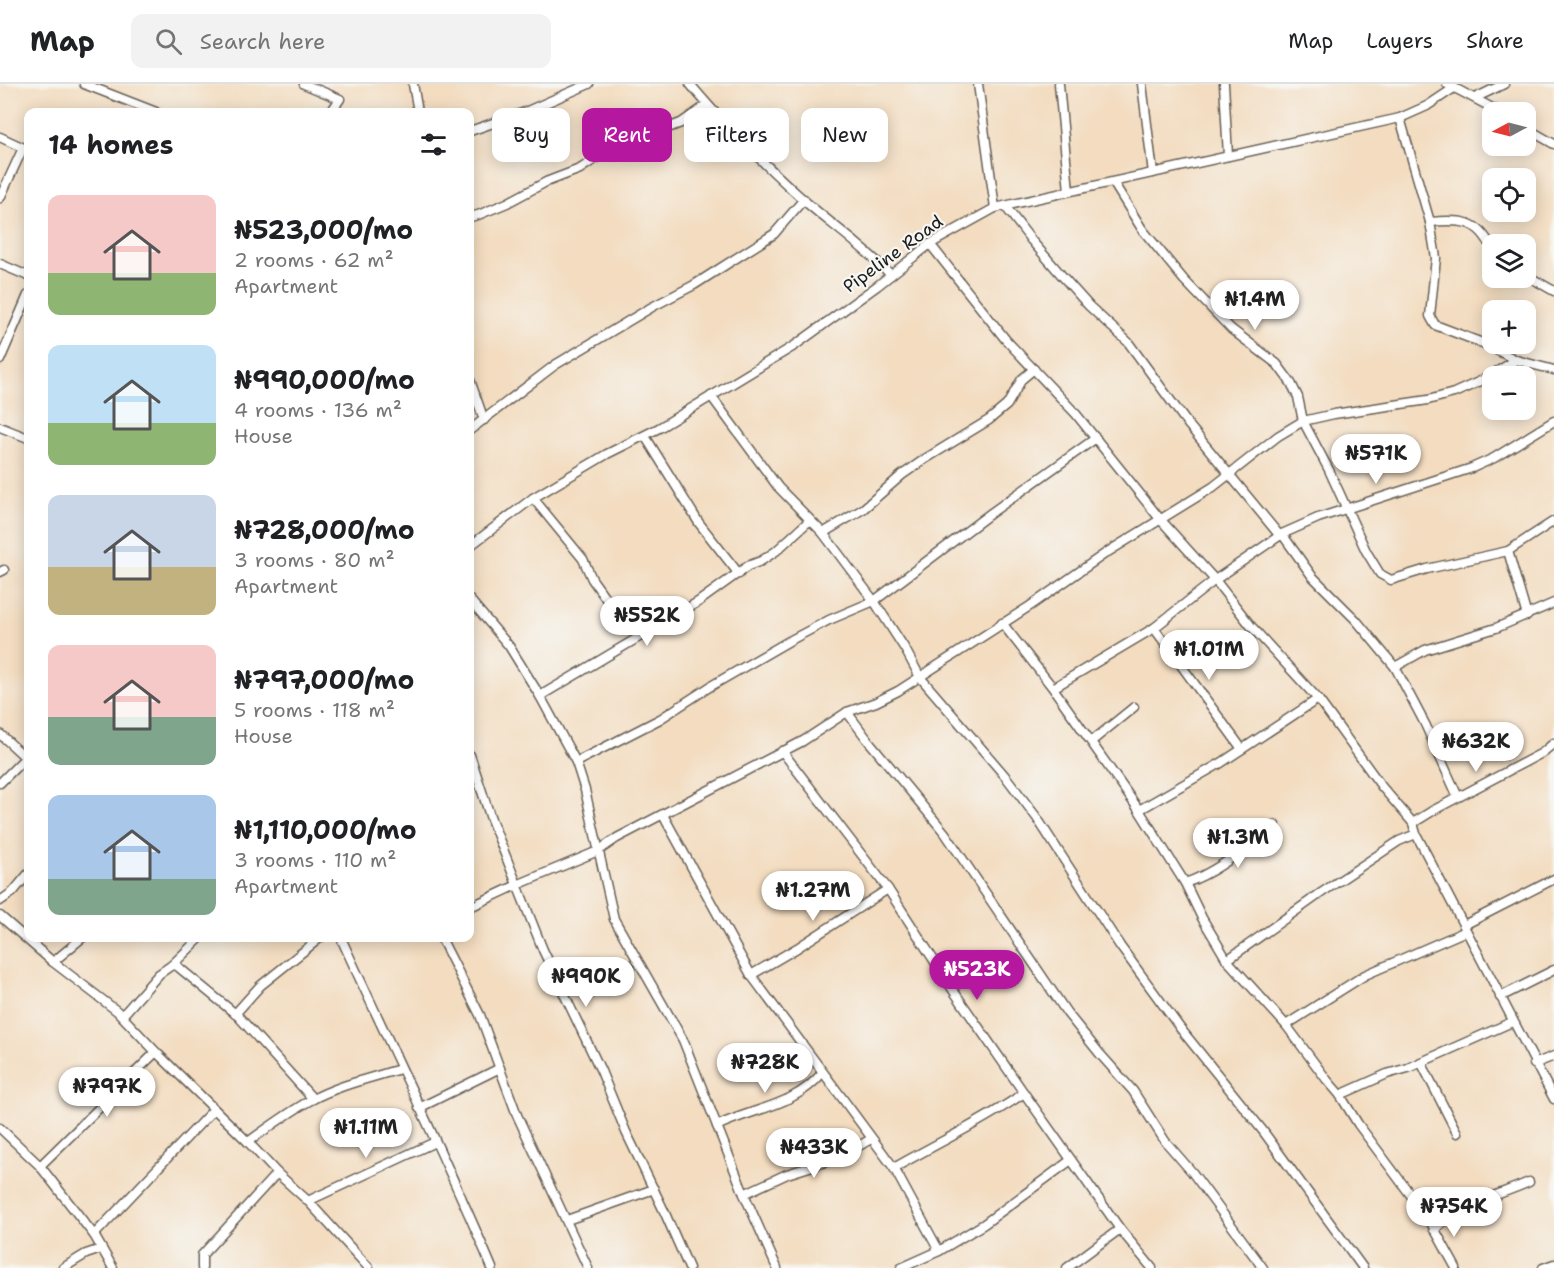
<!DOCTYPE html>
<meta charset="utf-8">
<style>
body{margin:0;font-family:"Shantell Sans",sans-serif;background:#f2f2f2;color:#202124;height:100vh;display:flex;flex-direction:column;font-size:22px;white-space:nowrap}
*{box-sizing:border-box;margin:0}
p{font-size:20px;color:#757577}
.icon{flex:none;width:33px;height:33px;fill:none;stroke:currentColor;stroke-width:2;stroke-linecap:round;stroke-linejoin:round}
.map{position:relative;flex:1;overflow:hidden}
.details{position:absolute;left:24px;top:24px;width:450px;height:834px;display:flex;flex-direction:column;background:#fff;border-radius:12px;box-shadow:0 3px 15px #0003}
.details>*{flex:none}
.top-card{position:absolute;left:492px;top:24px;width:570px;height:54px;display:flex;gap:12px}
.needle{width:39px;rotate:263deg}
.buttons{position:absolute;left:1482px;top:18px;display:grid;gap:12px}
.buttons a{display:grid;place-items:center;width:54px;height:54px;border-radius:12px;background:#fff;box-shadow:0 3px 15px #0003;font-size:30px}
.price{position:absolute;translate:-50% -51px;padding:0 14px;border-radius:21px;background:#fff;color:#222;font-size:20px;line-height:39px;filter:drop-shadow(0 2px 3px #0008)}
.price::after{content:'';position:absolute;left:50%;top:36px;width:18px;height:14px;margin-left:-9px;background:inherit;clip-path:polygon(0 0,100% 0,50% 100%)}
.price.selected{background:#b5179e;color:#fff}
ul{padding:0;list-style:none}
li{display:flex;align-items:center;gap:18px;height:150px;padding:0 24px}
li span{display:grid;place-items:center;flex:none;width:168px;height:120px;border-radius:12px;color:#555}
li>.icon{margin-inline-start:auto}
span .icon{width:72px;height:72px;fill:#fffc;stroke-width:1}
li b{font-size:26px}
h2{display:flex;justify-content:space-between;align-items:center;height:72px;padding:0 24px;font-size:26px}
.chip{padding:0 21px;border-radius:12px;background:#fff;box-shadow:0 3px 15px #0003;font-size:21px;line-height:54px}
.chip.selected{background:#b5179e;color:#fff}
header{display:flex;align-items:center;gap:36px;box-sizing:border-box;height:84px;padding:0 30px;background:#fff;border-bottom:2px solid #e0e0e0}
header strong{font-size:28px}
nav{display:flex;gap:33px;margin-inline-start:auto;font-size:21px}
.search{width:420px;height:54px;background:#f2f2f2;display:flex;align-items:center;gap:15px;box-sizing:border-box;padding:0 21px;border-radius:12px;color:#757577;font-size:22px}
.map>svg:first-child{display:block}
</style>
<header>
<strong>Map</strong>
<div class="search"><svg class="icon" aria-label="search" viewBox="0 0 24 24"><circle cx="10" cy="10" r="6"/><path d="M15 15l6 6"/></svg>Search here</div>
<nav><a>Map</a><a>Layers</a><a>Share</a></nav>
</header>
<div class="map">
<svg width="1554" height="1184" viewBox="0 0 1554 1184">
<rect width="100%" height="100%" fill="#f6f6f2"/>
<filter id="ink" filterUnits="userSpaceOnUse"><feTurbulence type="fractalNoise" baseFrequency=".0167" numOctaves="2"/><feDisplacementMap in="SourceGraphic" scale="12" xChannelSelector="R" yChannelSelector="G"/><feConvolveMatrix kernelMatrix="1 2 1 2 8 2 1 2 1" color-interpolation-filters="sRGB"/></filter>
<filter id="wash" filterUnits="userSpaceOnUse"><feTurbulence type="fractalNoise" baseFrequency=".008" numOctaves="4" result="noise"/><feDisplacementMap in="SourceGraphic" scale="24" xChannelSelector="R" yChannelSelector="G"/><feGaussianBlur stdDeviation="1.35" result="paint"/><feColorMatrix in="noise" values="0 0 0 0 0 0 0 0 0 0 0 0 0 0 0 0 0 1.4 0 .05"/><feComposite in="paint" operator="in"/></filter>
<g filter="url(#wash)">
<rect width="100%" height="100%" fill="#f3dcbf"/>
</g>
<g filter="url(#ink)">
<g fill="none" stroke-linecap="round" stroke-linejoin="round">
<defs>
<g id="minor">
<polyline points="84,0 156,28"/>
<polyline points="304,0 340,15 331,28"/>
<polyline points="413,0 418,28"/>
<path d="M690 0C725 42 766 82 807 119 835 143 865 164 891 191"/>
<polyline points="978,0 995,124"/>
<polyline points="1059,0 1069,107"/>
<polyline points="1142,0 1153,89"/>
<polyline points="1224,0 1228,72"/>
<polyline points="1447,0 1500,28"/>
<polyline points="1475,14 1504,0"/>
<path d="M1400 34 1430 138C1459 135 1479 135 1492 165"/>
<polyline points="1526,44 1554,60"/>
<polyline points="470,47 525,28 589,0"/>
<polyline points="0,53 28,66"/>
<polyline points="1113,98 1142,145 1184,196 1231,245 1277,280 1291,299 1298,313 1303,337 1329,386 1366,467 1380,490 1391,496 1427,485 1508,467 1554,437"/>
<polyline points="0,114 23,64"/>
<polyline points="1005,122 1031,156 1064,194 1089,222 1128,258 1187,339 1280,452"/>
<polyline points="470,133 478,131 507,119 546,98 580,85 607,67 681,39 707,21"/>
<polyline points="1430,138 1436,174 1430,232 1435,241 1485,260 1516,276"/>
<polyline points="930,160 1006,256 1076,330 1160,435 1215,496 1251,542 1318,615 1382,703 1413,739 1416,750 1554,1015"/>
<polyline points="0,180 28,192"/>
<polyline points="1526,191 1554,207"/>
<polyline points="0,276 28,211"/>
<polyline points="470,296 484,336"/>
<polyline points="711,312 778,403 823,449 874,517 905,565 920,593 1006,693 1037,734 1120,862 1180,944 1263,1047 1363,1184"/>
<polyline points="0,343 28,354"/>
<polyline points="470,346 555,281 652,223 694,201 774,150 804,115"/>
<polyline points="645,352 699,439 739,490"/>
<polyline points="533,414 583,475 592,495 609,519"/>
<polyline points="823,449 863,425 902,391 925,375 989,336 1007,321 1022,295 1034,285"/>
<polyline points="1282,450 1312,492 1356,536 1395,583 1425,640 1458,713"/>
<polyline points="470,462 533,414 607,370 659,344 794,262 877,202 930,160 995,124 1400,34 1427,22 1454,4"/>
<polyline points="1508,467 1527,532"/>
<polyline points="0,488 4,486"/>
<polyline points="470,516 509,562 540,612 576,678 585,706 614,835 683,956 744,1110 777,1184"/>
<polyline points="1002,539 1053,604 1139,726 1185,799 1202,834 1227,876 1286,941 1327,996 1340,1011 1358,1040 1430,1137 1456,1184"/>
<polyline points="1154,544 1242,665"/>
<polyline points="1395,583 1425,566 1496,544 1554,519"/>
<polyline points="1053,604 1154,544 1215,496 1282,450 1318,434 1472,384 1494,374 1554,337"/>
<polyline points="540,612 698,518 748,482 761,477 776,467 810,436"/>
<polyline points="847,628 867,655 945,749 1067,929 1100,970 1133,1007 1165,1057 1192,1088 1263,1184"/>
<polyline points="0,650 25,673"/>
<polyline points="1092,657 1134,623"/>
<polyline points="782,667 888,805 955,909 1024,1009 1120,1145 1152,1184"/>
<polyline points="470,671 491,735 543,866 601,987 626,1048 664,1127 689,1184"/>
<polyline points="576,678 660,635 711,602 789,557 829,536 874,517 991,429 1096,354"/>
<polyline points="0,699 28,671"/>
<polyline points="1139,726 1221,679 1318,615"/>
<polyline points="663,731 751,891 894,1084 939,1167"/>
<polyline points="1413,739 1434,726 1542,669 1554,659"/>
<path d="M1185 799C1218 788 1247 762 1275 741"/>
<polyline points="0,817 13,808 28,790"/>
<polyline points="470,823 517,801 598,767 617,754 803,657 847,628 876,618 898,607 1030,522 1106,469 1213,403 1278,352 1303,337 1334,330 1428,316 1454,309 1483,296 1516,276 1554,286"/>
<polyline points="0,832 53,878 117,927 156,968 248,1058 277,1089 308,1117 369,1184"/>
<polyline points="1464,841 1554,795"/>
<path d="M341 854C391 964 445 1072 492 1184"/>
<polyline points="441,854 480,931 517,1031 588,1184"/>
<polyline points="1227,876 1321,809 1399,757 1416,750"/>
<polyline points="53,878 82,854"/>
<polyline points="172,881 177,882 238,932 313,1015"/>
<polyline points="751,891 797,864 888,805"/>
<polyline points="1500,913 1554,886"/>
<polyline points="235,930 260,902 320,854"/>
<polyline points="122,932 159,890 172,881 200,854"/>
<polyline points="1286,941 1365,891 1466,847"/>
<polyline points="1421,978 1457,1049"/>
<polyline points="1534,980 1554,972"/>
<polyline points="1340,1011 1387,990 1408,984 1512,938"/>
<polyline points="419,1024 500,984"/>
<path d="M717 1042C754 1024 795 1022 822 989"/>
<polyline points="0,1044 40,1082 94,1151 113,1184"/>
<path d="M248 1058C269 1043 289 1028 311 1016 339 1001 371 994 400 985"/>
<polyline points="40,1082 156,968"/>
<path d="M894 1084C937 1059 983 1038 1024 1009"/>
<polyline points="744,1110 787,1090 838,1074 871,1055"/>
<polyline points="308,1117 435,1058"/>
<polyline points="567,1136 654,1105"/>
<path d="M1434 1146C1462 1119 1495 1113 1529 1098"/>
<polyline points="94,1151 214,1025"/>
<polyline points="63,1184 86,1170 101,1165"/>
<polyline points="202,1184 202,1171 277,1089"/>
<polyline points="901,1184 939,1167 984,1140 1071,1076"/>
<polyline points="1067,1184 1120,1145"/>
<polyline points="1543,1184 1554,1180"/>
</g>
</defs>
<!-- minor casing -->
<use href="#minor" stroke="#675f55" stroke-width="11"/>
<!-- minor -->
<use href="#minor" stroke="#fff" stroke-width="8"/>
</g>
</g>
<g text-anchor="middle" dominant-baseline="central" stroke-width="4.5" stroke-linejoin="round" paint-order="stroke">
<!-- street labels -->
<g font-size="18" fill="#1c1c1c" stroke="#f6f6f2">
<text transform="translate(893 170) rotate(-36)">Pipeline Road</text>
</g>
</g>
</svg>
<div class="buttons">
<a><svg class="needle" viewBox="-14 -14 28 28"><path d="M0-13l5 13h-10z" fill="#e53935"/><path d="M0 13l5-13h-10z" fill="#757577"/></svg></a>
<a><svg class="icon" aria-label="locate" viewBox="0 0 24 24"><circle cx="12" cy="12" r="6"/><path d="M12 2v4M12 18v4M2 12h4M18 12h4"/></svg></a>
<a><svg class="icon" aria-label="layers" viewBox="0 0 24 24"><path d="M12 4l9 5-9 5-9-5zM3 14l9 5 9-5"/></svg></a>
<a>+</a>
<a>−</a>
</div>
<b class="price" style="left:1255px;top:247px">₦1.4M</b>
<b class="price" style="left:1376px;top:401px">₦571K</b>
<b class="price" style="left:647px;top:563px">₦552K</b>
<b class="price" style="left:1209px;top:597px">₦1.01M</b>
<b class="price" style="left:1476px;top:689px">₦632K</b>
<b class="price" style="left:1238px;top:785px">₦1.3M</b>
<b class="price" style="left:813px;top:838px">₦1.27M</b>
<b class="price selected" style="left:977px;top:917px">₦523K</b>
<b class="price" style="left:586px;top:924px">₦990K</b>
<b class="price" style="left:765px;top:1010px">₦728K</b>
<b class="price" style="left:107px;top:1034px">₦797K</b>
<b class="price" style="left:366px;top:1075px">₦1.11M</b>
<b class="price" style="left:814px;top:1095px">₦433K</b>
<b class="price" style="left:1454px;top:1154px">₦754K</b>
<div class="top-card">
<a class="chip">Buy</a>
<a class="chip selected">Rent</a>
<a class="chip">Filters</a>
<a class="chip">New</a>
</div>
<section class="details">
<h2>14 homes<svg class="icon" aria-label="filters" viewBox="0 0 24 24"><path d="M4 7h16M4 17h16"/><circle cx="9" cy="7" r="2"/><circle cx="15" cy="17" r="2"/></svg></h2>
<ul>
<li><span style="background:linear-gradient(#f6c9c9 65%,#8fb573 0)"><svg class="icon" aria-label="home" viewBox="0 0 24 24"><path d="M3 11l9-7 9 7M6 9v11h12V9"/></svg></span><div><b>₦523,000/mo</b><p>2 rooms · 62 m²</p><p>Apartment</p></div></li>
<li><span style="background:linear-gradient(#bfe0f5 65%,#8fb573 0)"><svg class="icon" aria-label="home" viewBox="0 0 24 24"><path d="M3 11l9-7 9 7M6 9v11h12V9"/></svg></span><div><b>₦990,000/mo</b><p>4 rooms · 136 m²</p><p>House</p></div></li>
<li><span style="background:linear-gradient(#c9d6e8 60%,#c2b280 0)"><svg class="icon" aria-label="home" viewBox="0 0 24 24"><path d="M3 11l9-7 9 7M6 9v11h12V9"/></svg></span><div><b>₦728,000/mo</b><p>3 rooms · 80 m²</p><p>Apartment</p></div></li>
<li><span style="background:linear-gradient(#f6c9c9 60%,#7fa58c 0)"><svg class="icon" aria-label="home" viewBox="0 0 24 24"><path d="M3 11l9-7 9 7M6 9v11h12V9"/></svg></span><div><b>₦797,000/mo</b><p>5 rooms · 118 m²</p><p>House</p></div></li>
<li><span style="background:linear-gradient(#a9c7e8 70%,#7fa58c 0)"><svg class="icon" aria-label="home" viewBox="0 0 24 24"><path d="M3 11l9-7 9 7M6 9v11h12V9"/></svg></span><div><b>₦1,110,000/mo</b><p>3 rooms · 110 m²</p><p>Apartment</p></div></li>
</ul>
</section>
</div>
